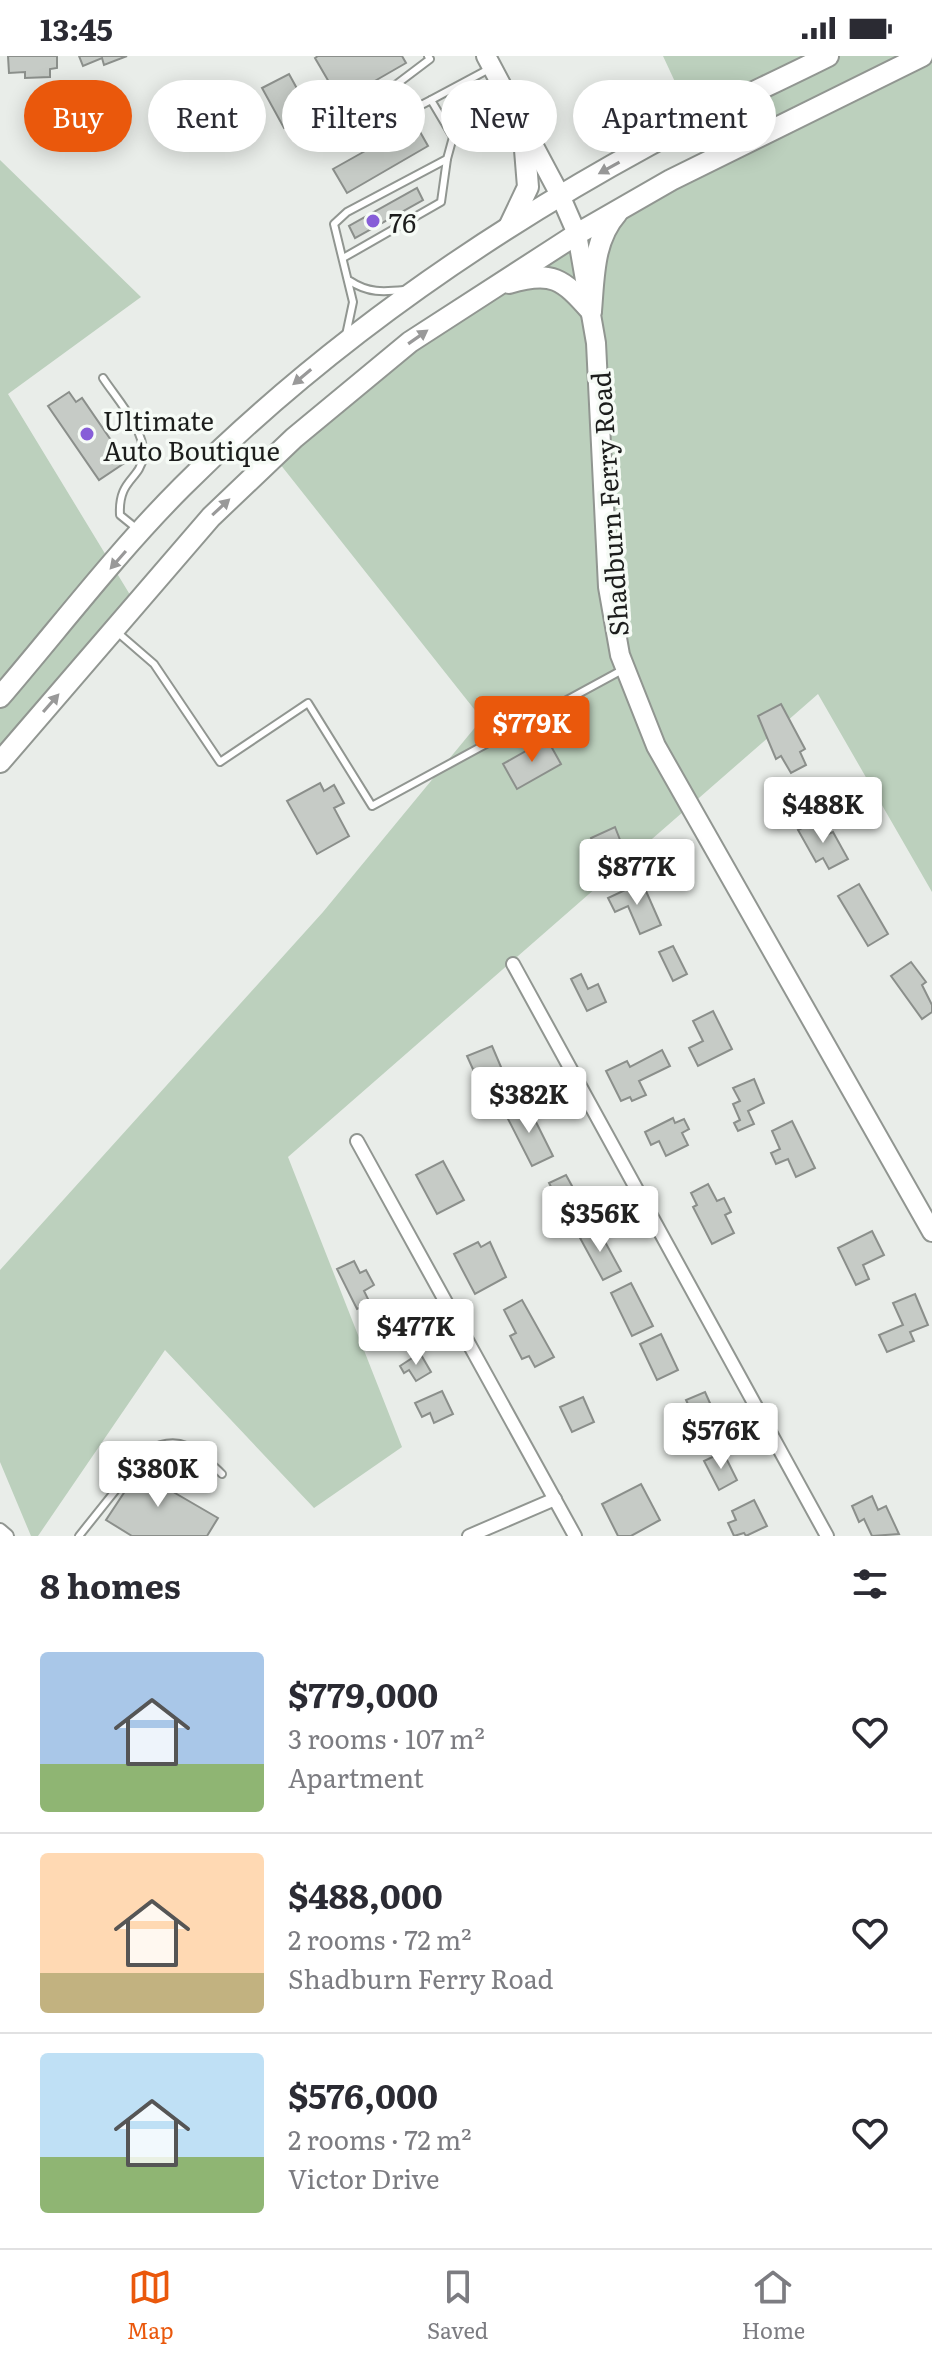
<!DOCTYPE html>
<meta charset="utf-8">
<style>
body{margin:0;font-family:Literata,serif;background:#f2f2f3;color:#2b2b33;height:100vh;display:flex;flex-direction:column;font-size:30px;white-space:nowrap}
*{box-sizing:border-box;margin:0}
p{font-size:26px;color:#7c7c81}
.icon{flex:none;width:44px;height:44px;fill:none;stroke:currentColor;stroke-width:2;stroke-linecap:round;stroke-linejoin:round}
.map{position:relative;height:1480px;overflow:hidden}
.sheet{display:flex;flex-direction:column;background:#fff;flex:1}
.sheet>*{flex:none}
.guide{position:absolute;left:24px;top:24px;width:884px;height:72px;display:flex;gap:16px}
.price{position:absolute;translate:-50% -68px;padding:0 18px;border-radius:8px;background:#fff;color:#222;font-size:26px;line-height:52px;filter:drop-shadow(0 2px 4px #0008)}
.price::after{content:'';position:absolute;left:50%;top:48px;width:24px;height:18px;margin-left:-12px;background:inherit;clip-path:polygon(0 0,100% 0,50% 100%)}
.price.active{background:#ea580c;color:#fff}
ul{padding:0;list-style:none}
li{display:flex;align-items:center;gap:24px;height:200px;padding:0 40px}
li+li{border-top:2px solid #e1e1e2}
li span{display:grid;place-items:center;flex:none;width:224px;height:160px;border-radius:8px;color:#555}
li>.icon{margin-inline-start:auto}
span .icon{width:96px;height:96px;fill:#fffc;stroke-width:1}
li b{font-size:34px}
h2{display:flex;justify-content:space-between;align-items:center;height:96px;padding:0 40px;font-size:34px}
.chip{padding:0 28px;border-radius:36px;background:#fff;box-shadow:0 4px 20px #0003;font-size:28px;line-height:72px}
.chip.active{background:#ea580c;color:#fff}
.status{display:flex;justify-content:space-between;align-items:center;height:56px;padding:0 40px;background:#fff;direction:ltr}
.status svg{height:22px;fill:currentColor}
.tab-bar{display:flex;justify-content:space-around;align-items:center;height:112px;border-top:2px solid #e1e1e2;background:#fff;font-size:22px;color:#7c7c81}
.tab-bar a{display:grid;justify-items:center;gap:4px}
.tab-bar .active{color:#ea580c}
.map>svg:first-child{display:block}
</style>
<div class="status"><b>13:45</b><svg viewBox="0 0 49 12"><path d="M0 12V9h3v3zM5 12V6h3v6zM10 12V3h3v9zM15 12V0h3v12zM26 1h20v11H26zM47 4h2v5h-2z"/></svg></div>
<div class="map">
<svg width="932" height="1480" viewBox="0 0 932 1480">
<rect width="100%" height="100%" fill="#e9ede9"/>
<!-- green -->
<g fill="#bcd0bd">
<polygon points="663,0 932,0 932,836 818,638 288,1101 402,1391 314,1452 165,1294 38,1480 31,1480 0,1406 0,1214 323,856 482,663 280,408 430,269 737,93 676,28"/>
<polygon points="0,104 141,241 8,338 135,547 0,708"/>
</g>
<!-- building -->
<g fill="#c6cbc6" stroke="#8b8f8b" stroke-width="2">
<polygon points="8,0 57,0 57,12 50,13 50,21 25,22 25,16 9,17"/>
<polygon points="79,0 127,0 104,9 102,2 83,10"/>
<polygon points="318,0 402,0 406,7 340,45 315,2"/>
<polygon points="289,18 311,58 284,72 262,32"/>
<polygon points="415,67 428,90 347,137 333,113"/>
<polygon points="417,132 423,144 355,182 349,170"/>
<polygon points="69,336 76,346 82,342 126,406 99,424 48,350"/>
<polygon points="781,648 805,693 800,696 806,709 791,717 781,700 776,703 758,660"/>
<polygon points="547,683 561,708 517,733 503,708"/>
<polygon points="320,727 324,735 334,729 344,747 334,752 349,780 317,798 287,745"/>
<polygon points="818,764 826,779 833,776 848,803 829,813 823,802 816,806 798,774"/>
<polygon points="615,771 631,812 602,827 594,812 603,807 591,782"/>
<polygon points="642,826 661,869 640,878 628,850 615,856 608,842"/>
<polygon points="859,828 888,878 868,890 838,840"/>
<polygon points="673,890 687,918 673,925 659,896"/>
<polygon points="911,906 926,926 922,929 932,949 932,956 922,963 891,920"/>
<polygon points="581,918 588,933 598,928 606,946 587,955 571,923"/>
<polygon points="713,955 732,993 698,1010 689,992 703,985 693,965"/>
<polygon points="492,990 507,1025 491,1032 484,1017 476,1020 467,1000"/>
<polygon points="662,994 670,1010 639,1025 646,1039 632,1045 630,1041 621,1045 606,1015 627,1005 630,1011"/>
<polygon points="754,1023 764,1047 748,1055 754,1068 738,1075 734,1067 740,1064 733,1048 740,1045 733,1032"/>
<polygon points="527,1048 553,1100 532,1110 506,1059"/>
<polygon points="673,1062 675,1067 684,1063 689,1073 682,1077 688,1089 666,1100 659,1085 651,1089 645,1076"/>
<polygon points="792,1065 815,1112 796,1121 788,1103 776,1108 771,1097 780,1093 772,1075"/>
<polygon points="443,1105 464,1144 437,1158 416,1119"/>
<polygon points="566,1119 589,1161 572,1171 549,1127"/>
<polygon points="708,1128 717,1145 724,1142 731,1156 725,1159 734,1177 712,1188 693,1151 697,1149 691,1137"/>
<polygon points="598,1173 621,1215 603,1224 580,1182"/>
<polygon points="872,1175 884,1199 863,1209 869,1223 856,1229 838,1192"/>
<polygon points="478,1186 481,1191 490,1186 506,1221 475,1238 454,1198"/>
<polygon points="354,1205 360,1217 366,1214 374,1229 364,1235 370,1247 357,1253 337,1213"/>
<polygon points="631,1227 653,1270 632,1280 611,1237"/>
<polygon points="915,1238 928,1269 910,1276 914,1285 887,1296 879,1279 903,1269 893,1247"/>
<polygon points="522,1244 554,1301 535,1311 529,1300 522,1303 510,1280 516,1277 504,1254"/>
<polygon points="661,1278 678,1314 657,1324 640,1288"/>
<polygon points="420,1297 431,1316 416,1325 409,1314 404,1317 400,1310"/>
<polygon points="442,1335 453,1358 434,1367 430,1357 422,1361 415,1347"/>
<polygon points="705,1336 718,1365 700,1374 686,1344"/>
<polygon points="583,1341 594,1366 572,1376 560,1351"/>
<polygon points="723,1396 737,1424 719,1434 704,1405"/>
<polygon points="145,1405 170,1419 163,1430 218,1462 207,1480 132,1480 106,1464"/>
<polygon points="641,1428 660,1464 631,1480 618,1480 602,1448"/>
<polygon points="872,1440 878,1454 886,1450 899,1478 872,1480 864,1463 859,1466 852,1450"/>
<polygon points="754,1444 767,1470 746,1480 744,1477 734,1480 728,1467 736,1464 732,1455"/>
</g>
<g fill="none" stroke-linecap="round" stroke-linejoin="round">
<defs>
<g id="lane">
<polyline points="428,0 430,3 385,37 396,62 431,44"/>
<polyline points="343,202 441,146 447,103"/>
<path d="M350 225C368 237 383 236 404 234"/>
<polyline points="346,279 353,246 334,168 347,156 447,103 453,81 431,44 489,13"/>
<path d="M103 322C116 342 147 376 143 401 140 424 118 423 120 459L136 472"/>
<polyline points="117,576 154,608 220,706 308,647 372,750 624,613"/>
<path d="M79 1480 147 1395C181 1376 198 1395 222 1418"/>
</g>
<g id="street">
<polyline points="513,908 827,1480"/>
<polyline points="357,1085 575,1480"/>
<polyline points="0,1474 7,1480"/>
<polyline points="469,1480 555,1443"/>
</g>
<polyline id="secondary" points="486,0 560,139 577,178 596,287 608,531 620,599 656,690 932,1176"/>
<g id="primary">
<polyline points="510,169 528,131 523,69"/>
<path d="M509 227C552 214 563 223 591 255"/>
<path d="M591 255C594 221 593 184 617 157"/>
<path d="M0 641C60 571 117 496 182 431 320 293 478 182 649 89 707 57 768 30 828 0"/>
<polyline points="0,706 211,461 294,382 410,286 577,178 671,124 922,0"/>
</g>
</defs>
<!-- lane casing -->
<use href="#lane" stroke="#919691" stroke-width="10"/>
<!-- street casing -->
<use href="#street" stroke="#919691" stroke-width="16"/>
<!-- secondary casing -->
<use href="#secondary" stroke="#919691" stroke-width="22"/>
<!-- primary casing -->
<use href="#primary" stroke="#919691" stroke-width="24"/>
<!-- lane -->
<use href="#lane" stroke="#fff" stroke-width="6"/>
<!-- street -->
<use href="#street" stroke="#fff" stroke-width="12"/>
<!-- secondary -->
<use href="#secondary" stroke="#fff" stroke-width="18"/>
<!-- primary -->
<use href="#primary" stroke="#fff" stroke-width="20"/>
</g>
<!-- one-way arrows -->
<defs><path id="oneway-solid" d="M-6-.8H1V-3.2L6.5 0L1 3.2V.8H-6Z" transform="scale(2)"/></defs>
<g fill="#999">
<use href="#oneway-solid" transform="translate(609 112) rotate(151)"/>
<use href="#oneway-solid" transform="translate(418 281) rotate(-35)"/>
<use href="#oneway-solid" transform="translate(302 321) rotate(140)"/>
<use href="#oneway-solid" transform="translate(221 451) rotate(-43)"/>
<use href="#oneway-solid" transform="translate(118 504) rotate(131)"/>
<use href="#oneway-solid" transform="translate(51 647) rotate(-49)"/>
</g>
<!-- markers -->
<g fill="#875ed8" stroke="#f6fbf6" stroke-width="3">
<circle cx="373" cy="165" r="8"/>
<circle cx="87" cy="378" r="8"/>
</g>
<g text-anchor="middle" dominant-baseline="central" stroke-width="7" stroke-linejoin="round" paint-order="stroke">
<!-- poi labels -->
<g font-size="26" fill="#1c1d1c" stroke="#f6fbf6" text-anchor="start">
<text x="389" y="165">76</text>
<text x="103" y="363">Ultimate<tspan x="103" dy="30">Auto Boutique</tspan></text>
</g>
<!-- street labels -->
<g font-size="26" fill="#1c1d1c" stroke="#f6fbf6">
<text transform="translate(608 448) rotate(-94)">Shadburn Ferry Road</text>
</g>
</g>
</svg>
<b class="price active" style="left:532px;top:708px">$779K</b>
<b class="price" style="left:823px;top:789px">$488K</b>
<b class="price" style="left:637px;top:851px">$877K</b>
<b class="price" style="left:529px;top:1079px">$382K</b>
<b class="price" style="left:600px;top:1198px">$356K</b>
<b class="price" style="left:416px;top:1311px">$477K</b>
<b class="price" style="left:721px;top:1415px">$576K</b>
<b class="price" style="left:158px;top:1453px">$380K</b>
<div class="guide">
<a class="chip active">Buy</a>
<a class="chip">Rent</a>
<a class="chip">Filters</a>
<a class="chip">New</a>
<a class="chip">Apartment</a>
</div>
</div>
<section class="sheet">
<h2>8 homes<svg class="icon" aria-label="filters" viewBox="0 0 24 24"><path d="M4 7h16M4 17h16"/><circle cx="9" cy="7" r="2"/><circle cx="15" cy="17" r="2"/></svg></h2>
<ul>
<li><span style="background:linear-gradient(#a9c7e8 70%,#8fb573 0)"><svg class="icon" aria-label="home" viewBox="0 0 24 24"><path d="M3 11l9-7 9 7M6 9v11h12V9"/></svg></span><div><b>$779,000</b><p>3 rooms · 107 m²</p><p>Apartment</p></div><svg class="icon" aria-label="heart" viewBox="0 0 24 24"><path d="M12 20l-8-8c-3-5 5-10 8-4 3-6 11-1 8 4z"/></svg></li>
<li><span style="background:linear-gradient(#ffd9b3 75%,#c2b280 0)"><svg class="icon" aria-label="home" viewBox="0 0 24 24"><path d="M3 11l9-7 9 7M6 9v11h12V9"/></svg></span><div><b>$488,000</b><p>2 rooms · 72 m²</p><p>Shadburn Ferry Road</p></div><svg class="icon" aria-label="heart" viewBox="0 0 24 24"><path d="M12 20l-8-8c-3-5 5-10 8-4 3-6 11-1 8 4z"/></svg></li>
<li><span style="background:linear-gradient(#bfe0f5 65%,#8fb573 0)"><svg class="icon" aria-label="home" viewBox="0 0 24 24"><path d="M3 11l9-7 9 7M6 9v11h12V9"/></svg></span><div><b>$576,000</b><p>2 rooms · 72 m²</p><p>Victor Drive</p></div><svg class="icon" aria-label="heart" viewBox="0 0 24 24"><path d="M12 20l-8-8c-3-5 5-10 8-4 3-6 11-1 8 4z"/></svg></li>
</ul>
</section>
<nav class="tab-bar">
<a class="active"><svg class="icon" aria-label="map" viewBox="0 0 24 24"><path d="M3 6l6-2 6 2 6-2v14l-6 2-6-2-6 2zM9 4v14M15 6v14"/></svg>Map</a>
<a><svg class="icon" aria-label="saved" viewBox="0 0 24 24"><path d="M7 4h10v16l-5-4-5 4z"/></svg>Saved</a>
<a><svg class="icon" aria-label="home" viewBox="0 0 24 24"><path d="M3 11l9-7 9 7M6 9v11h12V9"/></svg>Home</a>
</nav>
